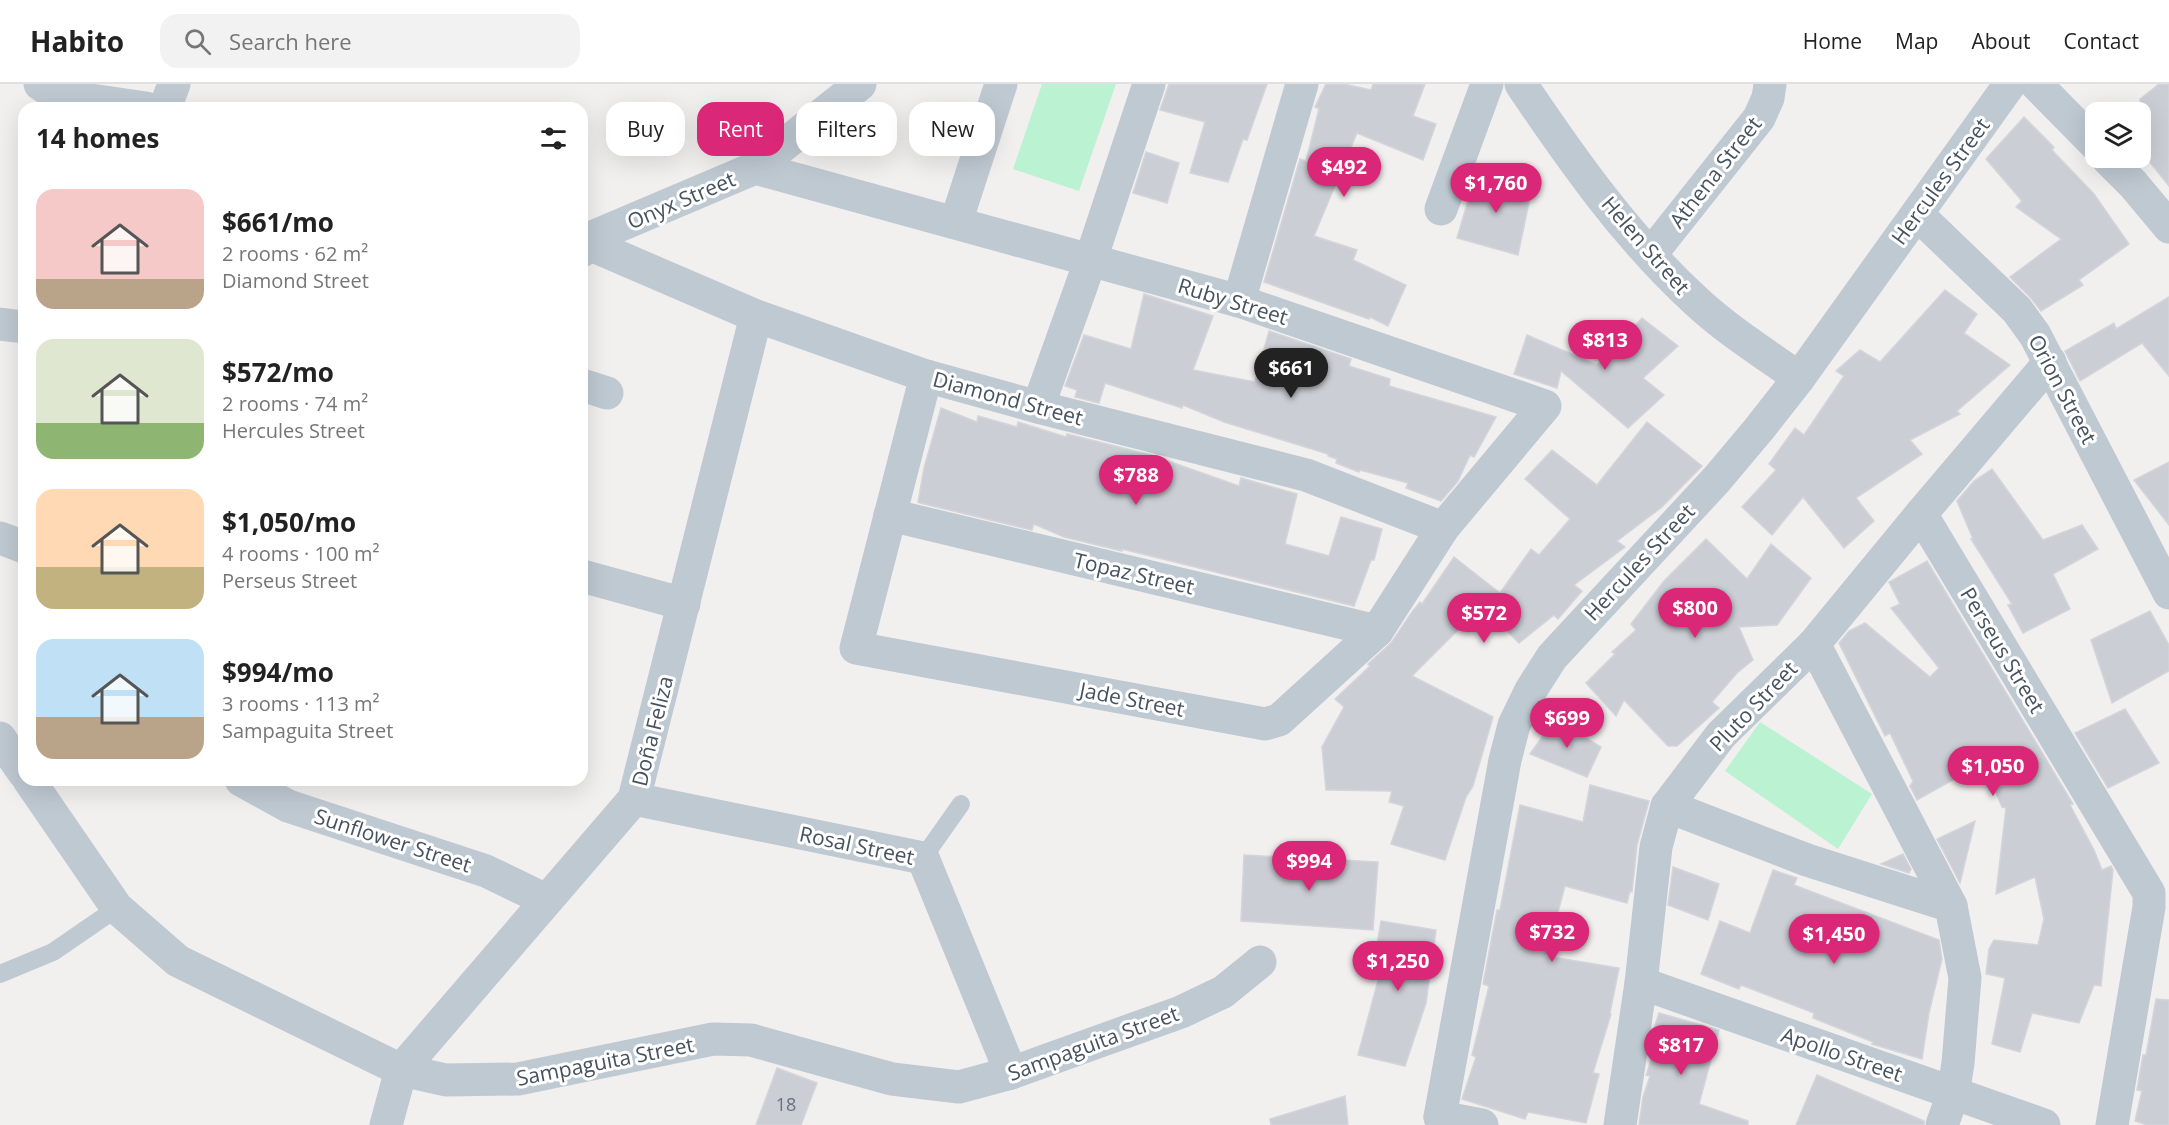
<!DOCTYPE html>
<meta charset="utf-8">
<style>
body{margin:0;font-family:"Open Sans",sans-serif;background:#f2f2f2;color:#222;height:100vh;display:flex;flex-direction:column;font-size:22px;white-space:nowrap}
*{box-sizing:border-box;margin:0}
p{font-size:20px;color:#767676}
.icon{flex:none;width:33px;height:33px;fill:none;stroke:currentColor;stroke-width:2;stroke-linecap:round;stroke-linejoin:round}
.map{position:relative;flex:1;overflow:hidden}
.sheet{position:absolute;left:18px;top:18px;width:570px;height:684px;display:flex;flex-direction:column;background:#fff;border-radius:18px;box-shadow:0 6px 24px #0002}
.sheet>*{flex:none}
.banner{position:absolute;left:606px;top:18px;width:570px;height:54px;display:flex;gap:12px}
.buttons{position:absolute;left:2085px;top:18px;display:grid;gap:12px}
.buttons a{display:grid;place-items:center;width:66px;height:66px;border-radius:12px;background:#fff;box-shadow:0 6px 24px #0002;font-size:30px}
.price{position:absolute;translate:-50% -51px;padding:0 14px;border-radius:21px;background:#db2777;color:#fff;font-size:20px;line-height:39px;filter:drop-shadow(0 2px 3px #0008)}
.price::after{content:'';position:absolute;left:50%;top:36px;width:18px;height:14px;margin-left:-9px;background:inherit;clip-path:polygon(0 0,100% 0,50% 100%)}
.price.on{background:#222;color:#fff}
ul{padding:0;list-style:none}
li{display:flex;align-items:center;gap:18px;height:150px;padding:0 18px}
li span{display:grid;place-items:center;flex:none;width:168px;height:120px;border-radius:18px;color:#555}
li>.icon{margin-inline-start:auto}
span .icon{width:72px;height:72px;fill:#fffc;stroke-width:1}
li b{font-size:26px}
h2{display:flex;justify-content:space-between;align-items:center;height:72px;padding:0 18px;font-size:26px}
.chip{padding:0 21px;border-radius:18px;background:#fff;box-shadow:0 6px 24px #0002;font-size:21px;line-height:54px}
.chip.on{background:#db2777;color:#fff}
header{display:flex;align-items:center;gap:36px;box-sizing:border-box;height:84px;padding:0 30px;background:#fff;border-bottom:2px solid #e0e0e0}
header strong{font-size:28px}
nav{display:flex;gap:33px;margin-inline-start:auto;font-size:21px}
.search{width:420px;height:54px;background:#f2f2f2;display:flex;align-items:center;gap:15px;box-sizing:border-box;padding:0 21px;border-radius:18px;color:#767676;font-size:22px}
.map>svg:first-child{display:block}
</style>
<header>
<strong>Habito</strong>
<div class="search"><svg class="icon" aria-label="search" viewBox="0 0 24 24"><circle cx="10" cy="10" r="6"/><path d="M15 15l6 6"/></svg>Search here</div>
<nav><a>Home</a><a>Map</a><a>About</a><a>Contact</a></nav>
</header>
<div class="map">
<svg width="2169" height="1041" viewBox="0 0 2169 1041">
<rect width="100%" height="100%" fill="#f2efef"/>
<!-- green -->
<g fill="#bbf2d2">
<polygon points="1042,0 1116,0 1079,107 1013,85"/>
<polygon points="1760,638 1872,710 1838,765 1725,687"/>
</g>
<!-- building -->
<g fill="#cbced4" stroke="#d3d5db" stroke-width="1.5">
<polygon points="1169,0 1267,0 1247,56 1243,55 1228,98 1190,89 1205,38 1160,26"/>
<polygon points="1326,0 1344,0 1371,6 1373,0 1425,0 1413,32 1436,40 1423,76 1357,49 1314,152 1357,166 1353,176 1406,201 1388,242 1370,233 1369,235 1264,198 1300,75 1306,77 1319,25 1315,23"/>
<polygon points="2159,0 2169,0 2169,102 2140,66 2140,15"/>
<polygon points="2024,33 2054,63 2052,66 2094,110 2129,160 2079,196 2083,201 2041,227 2030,213 2010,193 2061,155 2016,123 2022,117 1986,75"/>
<polygon points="1146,68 1179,79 1167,119 1133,109"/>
<polygon points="1476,90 1532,104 1518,171 1457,154"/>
<polygon points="1945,206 1977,230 1964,249 2010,281 1957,327 1960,330 1910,356 1922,370 1856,414 1874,437 1844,464 1803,413 1772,451 1742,423 1776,386 1769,380 1795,344 1804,351 1844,292 1836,287 1860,266 1880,278"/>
<polygon points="1144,210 1213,232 1193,286 1255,298 1269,247 1351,275 1349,282 1390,295 1389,302 1496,333 1474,373 1470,371 1458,397 1441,417 1406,404 1408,399 1360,386 1359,388 1336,379 1337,375 1328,372 1328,370 1224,338 1183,321 1182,324 1105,299 1099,319 1075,313 1077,306 1065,302 1084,251 1131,265"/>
<polygon points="2169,213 2169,292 2142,259 2080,297 2065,267 2114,239 2116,245"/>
<polygon points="1642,234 1678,262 1643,294 1664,311 1628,344 1561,287 1557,304 1514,290 1527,251 1597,281"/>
<polygon points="941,324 977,338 978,332 1017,343 1018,338 1066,353 1067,350 1151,371 1239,402 1241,394 1297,410 1285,460 1329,472 1341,433 1382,445 1374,476 1371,476 1354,522 1122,465 1122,467 1064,453 1034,440 1032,446 920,419 918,418 924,384"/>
<polygon points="1647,338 1702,382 1662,423 1617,457 1625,463 1574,501 1582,507 1558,535 1554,531 1519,559 1482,522 1412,592 1493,633 1473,702 1466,713 1445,776 1391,760 1404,722 1389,718 1392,707 1326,706 1322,663 1344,623 1335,615 1370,582 1368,580 1391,559 1412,528 1420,518 1422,520 1454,473 1500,509 1531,465 1539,471 1570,435 1525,395 1552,366 1597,401"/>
<polygon points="2169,378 2169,441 2134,396"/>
<polygon points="1992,385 2043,456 2082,441 2098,465 2053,490 2070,525 2023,549 2008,521 2012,520 1971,455 1973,455 1957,417 1974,397"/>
<polygon points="1706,455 1747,495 1771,460 1811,494 1777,541 1739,543 1753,576 1737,589 1712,618 1719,624 1677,662 1668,662 1624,616 1616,632 1586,599 1615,570 1612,568 1636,546 1631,540 1664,497"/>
<polygon points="1927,477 2073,720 2070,721 2094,766 2102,786 2111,782 2113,786 2101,902 2094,901 2079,939 2032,929 2020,968 1992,960 2005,894 1986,890 1989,865 1994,856 2038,861 2044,835 2035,793 1996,810 2006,724 2002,723 1983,679 1917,716 1910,702 1913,697 1890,649 1885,652 1839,559 1849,547 1865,539 1930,593 1939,584 1891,524 1900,520 1889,498"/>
<polygon points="2150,527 2169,561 2169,587 2112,619 2091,556"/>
<polygon points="2125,625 2159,679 2108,704 2075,649"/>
<polygon points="1555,635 1601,663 1587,693 1530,670"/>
<polygon points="1590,701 1649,717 1637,761 1632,808 1630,807 1627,819 1565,802 1546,872 1619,884 1610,929 1611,930 1593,989 1599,990 1586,1039 1528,1028 1525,1035 1462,1015 1476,973 1472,971 1489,902 1483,900 1497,826 1500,826 1520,721 1583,738"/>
<polygon points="1975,737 1960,799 1937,755"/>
<polygon points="1903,770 1911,785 1909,789 1881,780"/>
<polygon points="1244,771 1378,778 1373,846 1241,837"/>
<polygon points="1673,783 1719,800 1708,836 1668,821"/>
<polygon points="1773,786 1797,794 1794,801 1939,856 1942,875 1929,929 1922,975 1872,960 1873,958 1813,934 1814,929 1741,901 1739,905 1701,890 1720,837 1750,849"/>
<polygon points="1381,837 1436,846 1426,919 1405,982 1358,971 1380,889 1372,888"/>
<polygon points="2156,915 2169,916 2169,1041 2147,1041 2135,1037 2142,1007 2137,1006 2143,971 2146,971"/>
<polygon points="1659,929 1719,946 1699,1020 1748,1037 1748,1041 1639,1041 1643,1013 1650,992 1646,991 1647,989 1656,958 1651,957 1652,951"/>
<polygon points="777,984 817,999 801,1041 756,1041"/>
<polygon points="1817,991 1924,1037 1924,1041 1796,1041"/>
<polygon points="1345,1012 1348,1041 1271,1041 1270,1035"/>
</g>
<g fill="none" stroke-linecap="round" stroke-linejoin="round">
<!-- lane -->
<g stroke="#bfc9d2" stroke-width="18">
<polyline points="923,774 961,720"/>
<polyline points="0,890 53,868 117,824"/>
</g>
<!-- street -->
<g stroke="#bfc9d2" stroke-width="33">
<polyline points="40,0 56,11 146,24"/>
<path d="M1521 0C1572 76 1628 155 1696 217 1727 246 1764 269 1799 294"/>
<polyline points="2036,0 2096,61"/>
<polyline points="165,24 174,0"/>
<polyline points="2107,74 2133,100 2169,143"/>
<polyline points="755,84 1239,217 1545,322 1443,444 1377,547 1279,636 1265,640 856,564 926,292"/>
<polyline points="1441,125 1487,0"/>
<polyline points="1917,130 2017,226 2035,251 2169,509"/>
<polyline points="956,138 1001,0"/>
<polyline points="582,157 756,232 926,292 1038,323 1306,391 1443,444"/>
<polyline points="582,167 583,157 755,84 860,0"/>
<polyline points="1651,170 1759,34 1768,14 1770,0"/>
<polyline points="1239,217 1302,0"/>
<polyline points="0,240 24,243"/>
<polyline points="582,301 607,309"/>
<polyline points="1038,323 1091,175 1149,0"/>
<polyline points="1921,430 2149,809 2149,823 2112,1041"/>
<polyline points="890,431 1377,547"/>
<polyline points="0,454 24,463"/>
<polyline points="582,492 684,520"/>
<polyline points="1814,560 1951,822 1965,894 1958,979 1953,1010 1942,1041"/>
<polyline points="0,654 24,689"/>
<polyline points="29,696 117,824 178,877 401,986 446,996 518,995 713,955 751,956 892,995 959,1003 1011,989 1181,928 1223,908 1260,878"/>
<polyline points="241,696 288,722 486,787 546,816"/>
<polyline points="634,715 923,774 1011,989"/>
<polyline points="1667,722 1807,776 1951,822"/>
<polyline points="1641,899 2044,1041"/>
<polyline points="1440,1033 1505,676 1514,641 1531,606 1552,573 1717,395 1759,345 1799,294 2010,0"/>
<polyline points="1440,1033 1482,1041"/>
<polyline points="386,1041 401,986 634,715 756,232"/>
<polyline points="1620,1041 1641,899 1656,763 1667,722 1721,651 1814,560 1921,430 2050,278"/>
</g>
</g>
<g text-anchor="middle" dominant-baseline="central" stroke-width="6" stroke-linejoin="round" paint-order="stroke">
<!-- number labels -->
<g font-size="18" fill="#67717c">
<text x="786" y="1020">18</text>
</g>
<!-- street labels -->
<g font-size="21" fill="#46525e" stroke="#fff">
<text transform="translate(1715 88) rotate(-52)">Athena Street</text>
<text transform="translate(1940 97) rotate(-54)">Hercules Street</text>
<text transform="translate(681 116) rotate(-23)">Onyx Street</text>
<text transform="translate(1646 161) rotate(49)">Helen Street</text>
<text transform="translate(1233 217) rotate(17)">Ruby Street</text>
<text transform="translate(2063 305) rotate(62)">Orion Street</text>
<text transform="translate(1008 314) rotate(15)">Diamond Street</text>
<text transform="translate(1639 478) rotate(-47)">Hercules Street</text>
<text transform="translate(1134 489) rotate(13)">Topaz Street</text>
<text transform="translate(2003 566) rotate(59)">Perseus Street</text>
<text transform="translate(1132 615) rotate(11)">Jade Street</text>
<text transform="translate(1753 622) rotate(-46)">Pluto Street</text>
<text transform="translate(652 647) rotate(-76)">Doña Feliza</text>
<text transform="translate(393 756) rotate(18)">Sunflower Street</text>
<text transform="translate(857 761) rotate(12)">Rosal Street</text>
<text transform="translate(1093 959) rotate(-20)">Sampaguita Street</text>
<text transform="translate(1842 970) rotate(19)">Apollo Street</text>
<text transform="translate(605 977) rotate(-11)">Sampaguita Street</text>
</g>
</g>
</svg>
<div class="buttons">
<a><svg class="icon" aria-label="layers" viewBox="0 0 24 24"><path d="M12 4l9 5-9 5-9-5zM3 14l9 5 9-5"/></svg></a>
</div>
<b class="price" style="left:1344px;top:114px">$492</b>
<b class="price" style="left:1496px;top:130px">$1,760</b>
<b class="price" style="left:1605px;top:287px">$813</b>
<b class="price on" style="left:1291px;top:315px">$661</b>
<b class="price" style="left:1136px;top:422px">$788</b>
<b class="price" style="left:1695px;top:555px">$800</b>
<b class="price" style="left:1484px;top:560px">$572</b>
<b class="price" style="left:1567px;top:665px">$699</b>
<b class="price" style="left:1993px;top:713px">$1,050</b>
<b class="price" style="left:1309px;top:808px">$994</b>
<b class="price" style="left:1552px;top:879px">$732</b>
<b class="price" style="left:1834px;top:881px">$1,450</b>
<b class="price" style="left:1398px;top:908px">$1,250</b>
<b class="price" style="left:1681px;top:992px">$817</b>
<div class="banner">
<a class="chip">Buy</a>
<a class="chip on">Rent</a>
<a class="chip">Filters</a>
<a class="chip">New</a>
</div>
<section class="sheet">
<h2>14 homes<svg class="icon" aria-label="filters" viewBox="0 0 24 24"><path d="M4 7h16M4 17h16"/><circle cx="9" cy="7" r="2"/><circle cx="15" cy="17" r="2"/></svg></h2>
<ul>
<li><span style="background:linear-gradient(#f6c9c9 75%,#b9a48a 0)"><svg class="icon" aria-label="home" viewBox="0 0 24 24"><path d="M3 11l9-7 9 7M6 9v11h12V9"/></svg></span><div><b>$661/mo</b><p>2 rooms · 62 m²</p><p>Diamond Street</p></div></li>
<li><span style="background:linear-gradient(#dfe7d0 70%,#8fb573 0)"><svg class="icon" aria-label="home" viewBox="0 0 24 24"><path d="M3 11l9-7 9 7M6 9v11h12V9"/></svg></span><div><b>$572/mo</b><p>2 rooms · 74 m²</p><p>Hercules Street</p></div></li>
<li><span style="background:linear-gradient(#ffd9b3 65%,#c2b280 0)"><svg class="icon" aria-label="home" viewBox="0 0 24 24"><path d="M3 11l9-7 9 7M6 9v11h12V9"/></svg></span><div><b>$1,050/mo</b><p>4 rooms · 100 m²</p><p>Perseus Street</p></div></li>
<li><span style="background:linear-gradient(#bfe0f5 65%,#b9a48a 0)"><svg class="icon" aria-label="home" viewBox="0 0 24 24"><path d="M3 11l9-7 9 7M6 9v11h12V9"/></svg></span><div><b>$994/mo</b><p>3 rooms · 113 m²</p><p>Sampaguita Street</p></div></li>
</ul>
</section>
</div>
